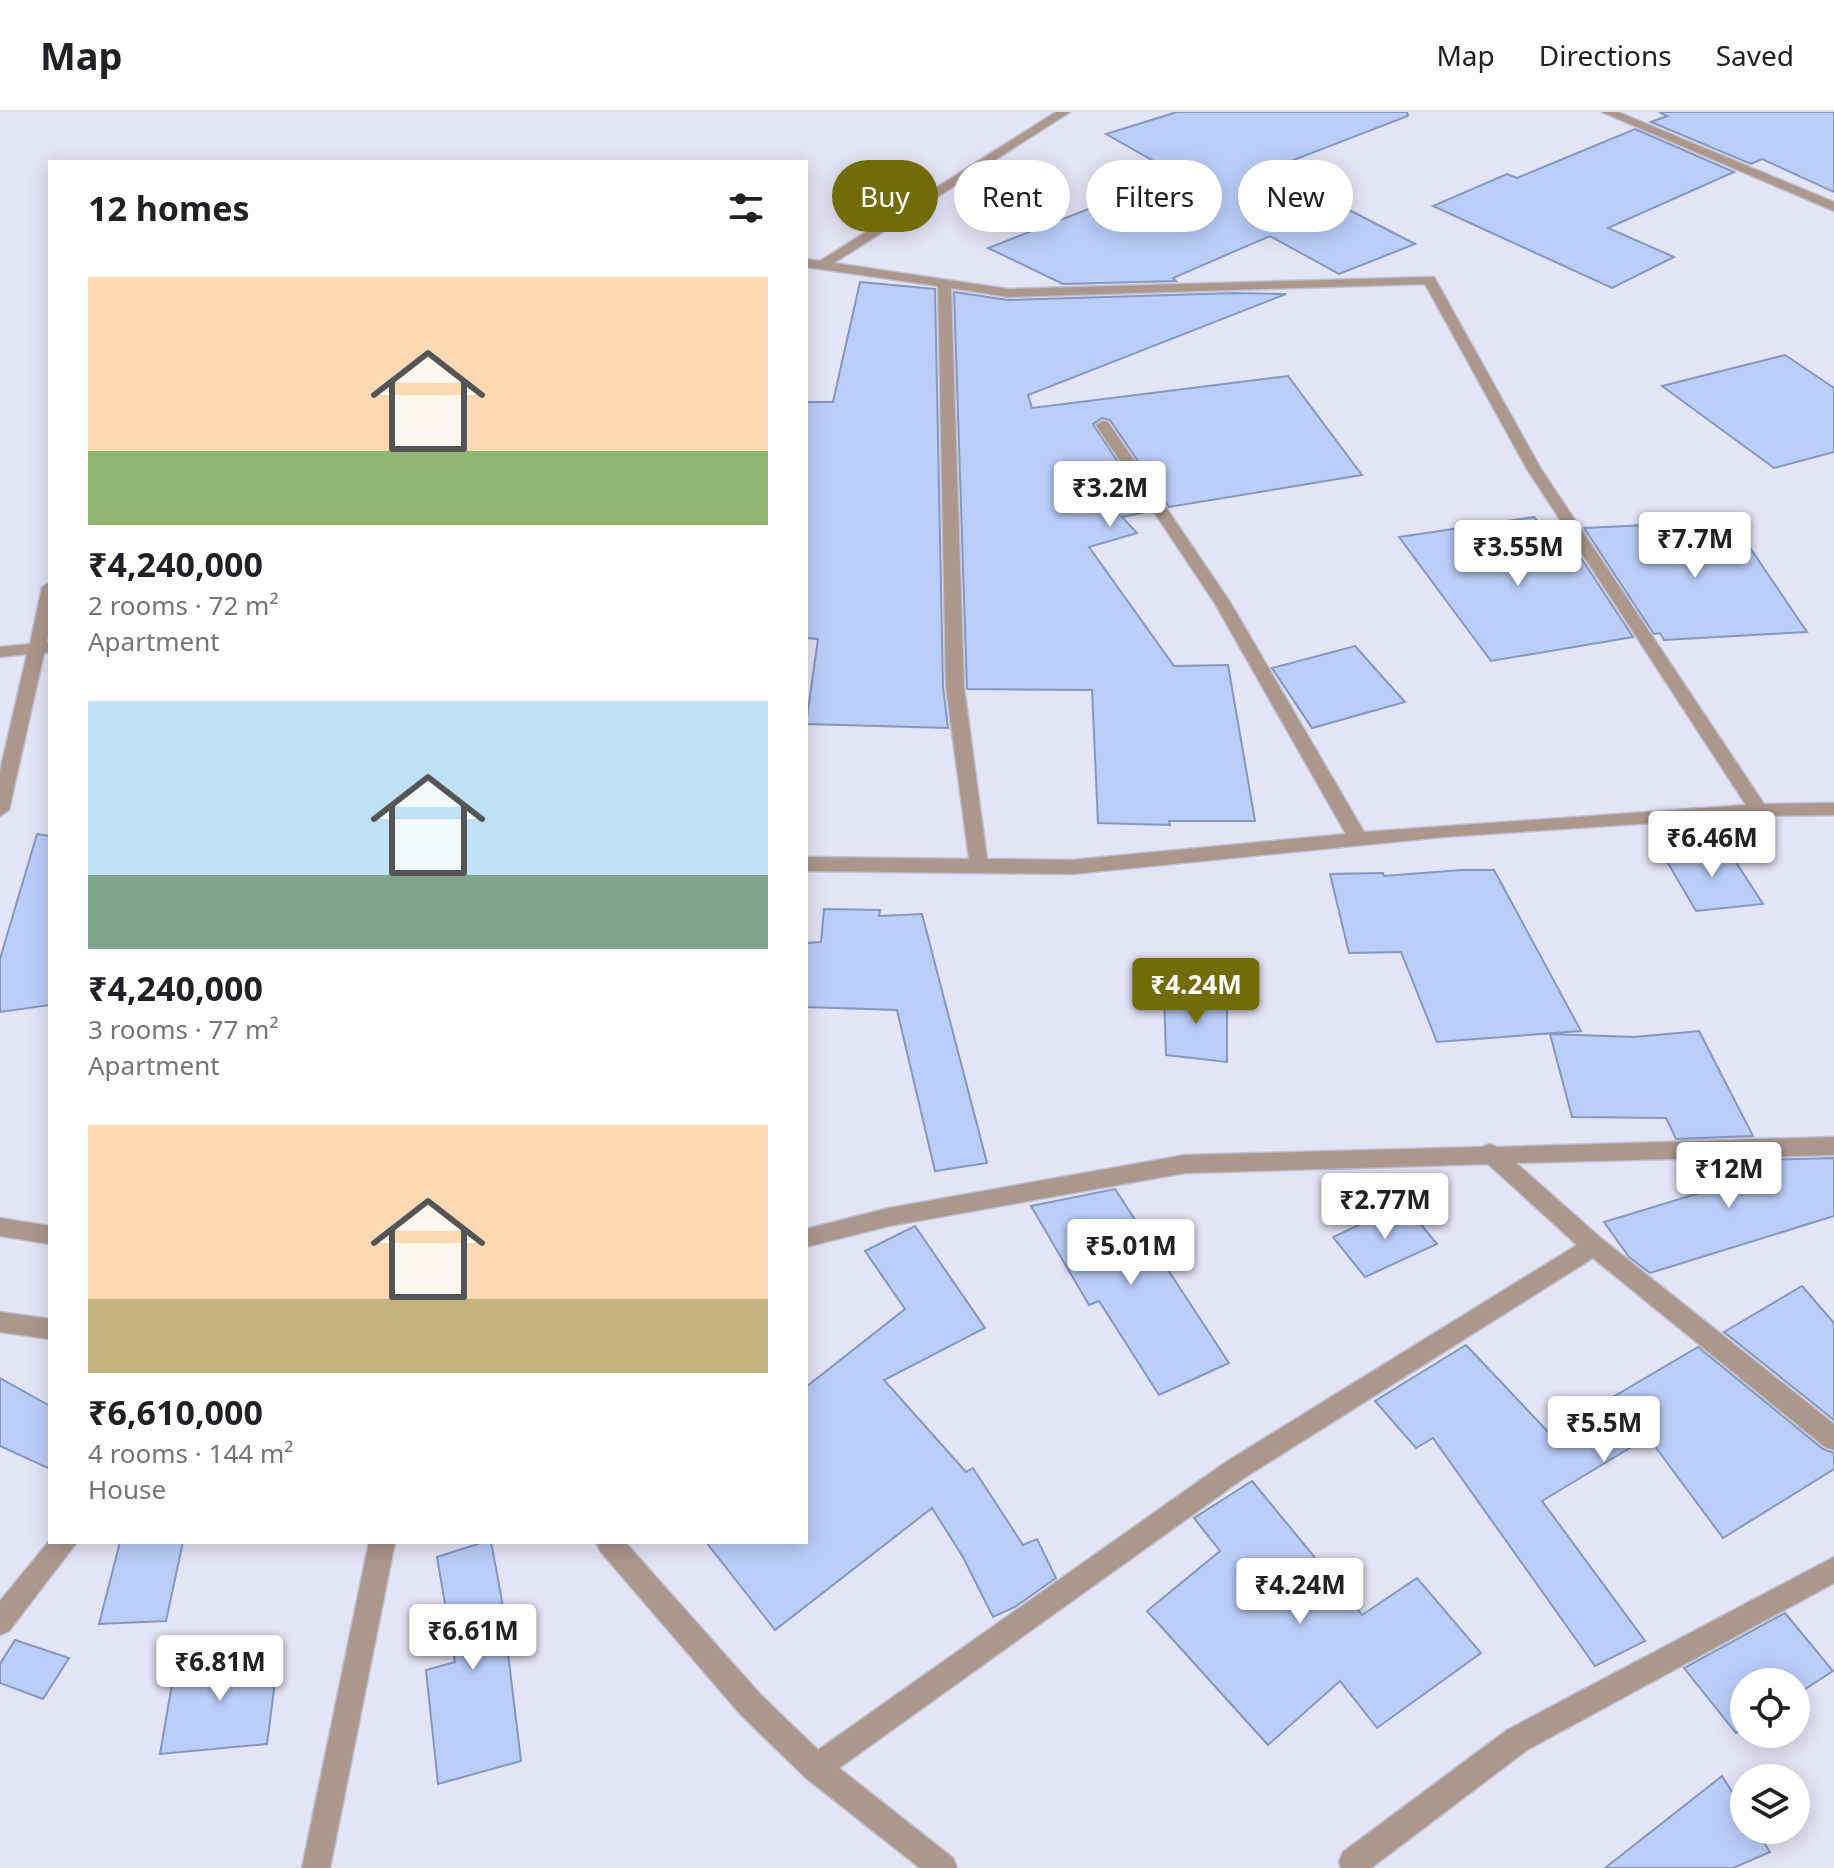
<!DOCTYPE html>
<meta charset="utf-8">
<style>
body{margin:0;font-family:"Noto Sans",sans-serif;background:#f6f6f6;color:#202124;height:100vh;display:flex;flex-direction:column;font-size:30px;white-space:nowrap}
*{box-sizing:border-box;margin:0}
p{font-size:26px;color:#757577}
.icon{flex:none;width:44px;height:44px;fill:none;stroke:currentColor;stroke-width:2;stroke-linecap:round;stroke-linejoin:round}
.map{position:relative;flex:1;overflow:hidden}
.panel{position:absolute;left:48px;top:48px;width:760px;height:1384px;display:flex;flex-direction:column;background:#fff;border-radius:0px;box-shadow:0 4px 20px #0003}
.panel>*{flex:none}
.banner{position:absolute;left:832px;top:48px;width:760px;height:72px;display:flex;gap:16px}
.tools{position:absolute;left:1730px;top:1556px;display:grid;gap:16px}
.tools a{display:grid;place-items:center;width:80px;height:80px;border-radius:50%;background:#fff;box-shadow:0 4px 20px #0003;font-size:40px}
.price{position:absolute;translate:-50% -68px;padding:0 18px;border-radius:8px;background:#fff;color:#222;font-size:26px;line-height:52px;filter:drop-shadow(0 2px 4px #0008)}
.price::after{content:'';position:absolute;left:50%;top:48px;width:24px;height:18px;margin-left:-12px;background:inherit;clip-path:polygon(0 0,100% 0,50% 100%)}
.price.on{background:#716c08;color:#fff}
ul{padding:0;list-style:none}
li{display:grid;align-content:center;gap:16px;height:424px;padding:0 40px}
li span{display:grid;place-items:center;height:248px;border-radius:0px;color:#555}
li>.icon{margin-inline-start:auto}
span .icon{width:144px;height:144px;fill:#fffc;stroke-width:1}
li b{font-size:34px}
h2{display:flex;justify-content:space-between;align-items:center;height:96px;padding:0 40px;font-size:34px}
.tag{padding:0 28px;border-radius:36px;background:#fff;box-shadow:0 4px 20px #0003;font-size:28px;line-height:72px}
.tag.on{background:#716c08;color:#fff}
header{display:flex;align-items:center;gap:48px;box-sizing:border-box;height:112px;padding:0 40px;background:#fff;border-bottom:2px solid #e0e0e0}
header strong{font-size:38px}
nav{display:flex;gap:44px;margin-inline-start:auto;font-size:28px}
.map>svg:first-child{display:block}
</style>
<header>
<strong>Map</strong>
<nav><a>Map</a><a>Directions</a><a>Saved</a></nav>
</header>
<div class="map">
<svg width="1834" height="1756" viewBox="0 0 1834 1756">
<rect width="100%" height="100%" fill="#e4e4f7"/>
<!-- building -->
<g fill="#bbcef9" stroke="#8597bf" stroke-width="2">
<polygon points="1177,0 1407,0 1408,4 1270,57 1415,132 1339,162 1270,124 1173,166 1176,169 1063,172 988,136 1166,67 1145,55 1157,51 1106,22"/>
<polygon points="1659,0 1834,0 1834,80 1762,47 1751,52 1651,10 1667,4"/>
<polygon points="1635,17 1734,60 1608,116 1674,145 1612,176 1433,94 1507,62 1517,66"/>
<polygon points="860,170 935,177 943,575 948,616 806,612 818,527 806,526 806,290 833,290"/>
<polygon points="954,180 1008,188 1235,181 1286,182 1028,283 1032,296 1288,264 1362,363 1169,395 1110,308 1102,306 1093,312 1150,399 1122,405 1137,421 1089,435 1174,554 1228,553 1255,709 1169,709 1170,713 1098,711 1092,578 967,577"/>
<polygon points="1785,243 1834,276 1834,340 1774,356 1662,274"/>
<polygon points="1534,405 1545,418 1562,417 1633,525 1491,549 1399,425"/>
<polygon points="1732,409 1807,520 1664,528 1660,521 1654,522 1584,416"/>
<polygon points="1355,534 1405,590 1312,616 1272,556"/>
<polygon points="37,722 50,724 50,893 0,900 0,847"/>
<polygon points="1726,735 1763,792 1696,799 1662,741"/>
<polygon points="1461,758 1494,758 1581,919 1437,930 1401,840 1349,841 1330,762 1383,761 1384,764"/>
<polygon points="824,797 880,798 879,804 922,802 987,1051 935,1059 897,898 806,895 806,831 821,830"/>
<polygon points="1164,881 1227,884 1227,950 1166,943"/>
<polygon points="1699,919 1753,1024 1676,1027 1666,1006 1572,1005 1550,922 1634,925"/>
<polygon points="1834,1046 1834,1104 1650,1161 1629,1145 1604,1110 1703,1080 1688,1050"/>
<polygon points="1115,1077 1229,1251 1159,1283 1099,1189 1089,1193 1031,1094"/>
<polygon points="1404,1092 1437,1132 1365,1165 1333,1125"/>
<polygon points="915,1114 985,1216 884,1268 966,1360 973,1356 1023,1433 1037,1427 1056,1466 1015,1495 993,1505 963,1445 932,1396 775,1518 706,1430 806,1430 806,1275 905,1197 865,1139"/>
<polygon points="1802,1174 1834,1211 1834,1308 1724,1220"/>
<polygon points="1466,1233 1550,1322 1698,1235 1823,1337 1834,1341 1834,1357 1723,1426 1648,1325 1542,1389 1645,1529 1595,1554 1433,1326 1416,1336 1375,1289"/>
<polygon points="0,1266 50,1294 50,1357 0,1334"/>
<polygon points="1252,1369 1362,1503 1417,1466 1481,1541 1377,1616 1340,1569 1268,1633 1147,1499 1220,1439 1194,1406"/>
<polygon points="120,1430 183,1430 166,1509 99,1512"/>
<polygon points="484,1430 491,1430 501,1483 521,1649 438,1672 426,1558 455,1550 437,1445"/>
<polygon points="1785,1501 1833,1559 1796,1583 1796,1570 1744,1570 1744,1615 1736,1621 1684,1556"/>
<polygon points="15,1528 69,1546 43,1587 0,1571 0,1552"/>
<polygon points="279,1539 267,1632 160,1642 176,1549"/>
<polygon points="1722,1664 1744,1699 1744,1718 1756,1718 1770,1740 1733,1756 1605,1756"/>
</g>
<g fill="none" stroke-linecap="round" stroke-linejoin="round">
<defs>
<g id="minor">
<path d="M1056 0H1070L834 151 1008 177 1434 165 1541 357 1764 692 1834 691V703L1759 704 1443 725 1072 762 806 759V745L969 747 946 575 938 174 806 155V147L820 149ZM1425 172 1527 357 1746 693 1364 720 1230 490 1108 310 1103 309 1096 313 1214 490 1346 722 1072 748 987 747 964 575 951 176 1008 185Z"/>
<polygon points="1602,0 1618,0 1834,90 1834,99"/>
<polygon points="50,470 50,513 47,530 50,530 50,540 44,541 9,698 0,704 0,659 27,542 0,545 0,535 30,532 42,475"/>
<polygon points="1834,1025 1834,1043 1516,1051 1602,1127 1834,1312 1834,1338 1825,1335 1593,1146 1244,1366 839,1656 953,1746 957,1756 920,1756 806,1666 741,1603 600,1439 596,1430 625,1430 761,1583 818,1638 1226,1350 1577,1133 1488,1052 1185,1061 889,1114 806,1135 806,1117 889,1096 1185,1043 1482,1035 1490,1032 1497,1035"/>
<polygon points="0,1106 50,1114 50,1132 0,1124"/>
<polygon points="0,1200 50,1207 50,1227 0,1220"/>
<polygon points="50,1428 77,1430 9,1519 0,1523 0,1489"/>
<polygon points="369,1430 395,1430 330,1756 302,1756"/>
<polygon points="1834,1445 1834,1471 1527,1638 1371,1756 1341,1756 1339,1750 1343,1740 1507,1618"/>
</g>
</defs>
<!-- minor casing -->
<use href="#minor" stroke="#c0c0d3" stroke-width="3"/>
<!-- minor -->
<use href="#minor" fill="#ac978d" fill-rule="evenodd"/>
</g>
</svg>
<div class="tools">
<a><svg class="icon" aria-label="locate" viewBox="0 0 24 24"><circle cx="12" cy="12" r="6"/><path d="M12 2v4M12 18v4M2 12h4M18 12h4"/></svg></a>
<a><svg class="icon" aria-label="layers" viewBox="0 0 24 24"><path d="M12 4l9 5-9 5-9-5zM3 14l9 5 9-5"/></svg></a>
</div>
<b class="price" style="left:1110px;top:417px">₹3.2M</b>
<b class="price" style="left:1695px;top:468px">₹7.7M</b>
<b class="price" style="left:1518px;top:476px">₹3.55M</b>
<b class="price" style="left:1712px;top:767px">₹6.46M</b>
<b class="price on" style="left:1196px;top:914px">₹4.24M</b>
<b class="price" style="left:1729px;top:1098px">₹12M</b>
<b class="price" style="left:1385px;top:1129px">₹2.77M</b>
<b class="price" style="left:1131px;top:1175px">₹5.01M</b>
<b class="price" style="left:1604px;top:1352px">₹5.5M</b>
<b class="price" style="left:1300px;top:1514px">₹4.24M</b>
<b class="price" style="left:473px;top:1560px">₹6.61M</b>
<b class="price" style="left:220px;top:1591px">₹6.81M</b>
<div class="banner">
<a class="tag on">Buy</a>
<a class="tag">Rent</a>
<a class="tag">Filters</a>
<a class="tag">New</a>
</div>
<section class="panel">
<h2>12 homes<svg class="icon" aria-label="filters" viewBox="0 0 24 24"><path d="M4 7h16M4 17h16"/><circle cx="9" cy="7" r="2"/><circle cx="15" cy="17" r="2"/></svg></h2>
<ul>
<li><span style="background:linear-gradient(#ffd9b3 70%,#8fb573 0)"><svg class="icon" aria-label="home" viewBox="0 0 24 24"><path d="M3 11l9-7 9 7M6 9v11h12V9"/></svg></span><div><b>₹4,240,000</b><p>2 rooms · 72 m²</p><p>Apartment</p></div></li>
<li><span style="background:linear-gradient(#bfe0f5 70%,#7fa58c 0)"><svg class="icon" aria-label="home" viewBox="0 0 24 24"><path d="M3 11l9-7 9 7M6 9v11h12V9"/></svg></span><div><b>₹4,240,000</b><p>3 rooms · 77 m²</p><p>Apartment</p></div></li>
<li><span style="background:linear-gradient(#ffd9b3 70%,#c2b280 0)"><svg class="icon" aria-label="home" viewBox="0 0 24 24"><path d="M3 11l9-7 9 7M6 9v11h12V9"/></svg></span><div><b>₹6,610,000</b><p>4 rooms · 144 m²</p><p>House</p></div></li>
</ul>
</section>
</div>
